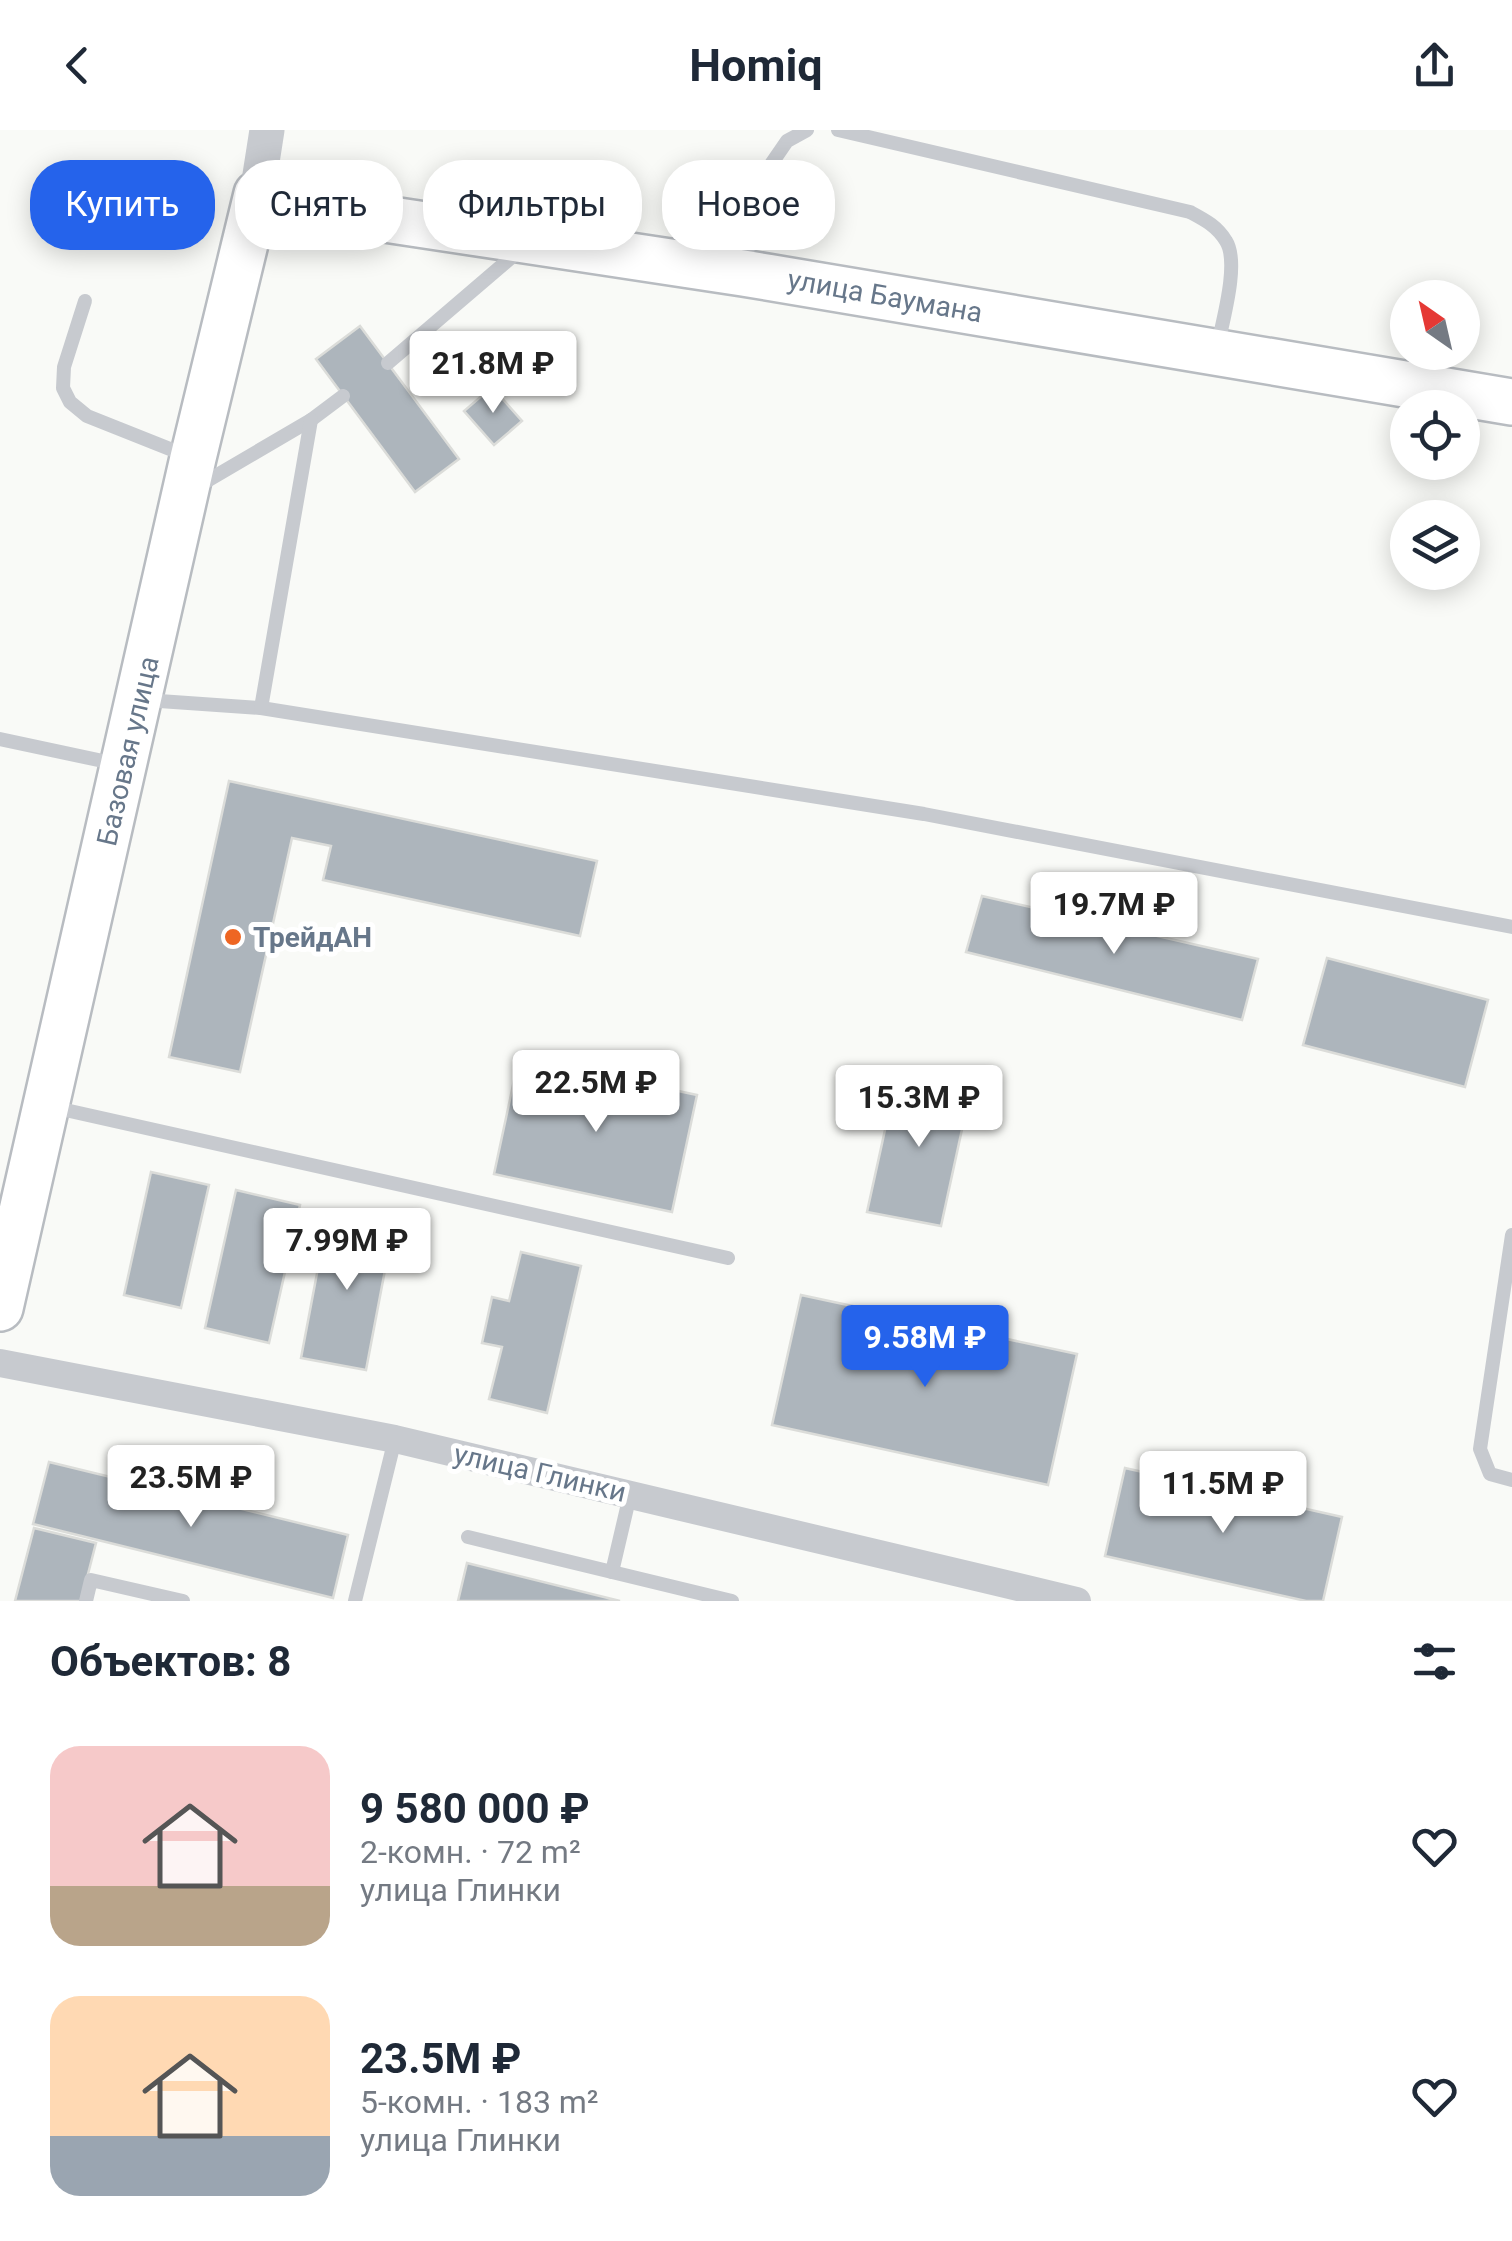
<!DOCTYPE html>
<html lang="ru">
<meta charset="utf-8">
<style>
body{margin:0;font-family:Roboto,sans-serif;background:#f2f2f3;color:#1f2937;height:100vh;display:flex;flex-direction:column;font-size:38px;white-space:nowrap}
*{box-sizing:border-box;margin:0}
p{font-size:32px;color:#747a83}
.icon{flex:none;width:55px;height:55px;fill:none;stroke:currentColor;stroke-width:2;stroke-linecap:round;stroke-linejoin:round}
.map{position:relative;height:1471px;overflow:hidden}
.panel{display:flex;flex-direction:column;background:#fff;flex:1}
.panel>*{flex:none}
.top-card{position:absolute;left:30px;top:30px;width:1000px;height:90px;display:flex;gap:20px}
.needle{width:65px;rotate:326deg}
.buttons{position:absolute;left:1390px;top:150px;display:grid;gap:20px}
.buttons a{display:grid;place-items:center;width:90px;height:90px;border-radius:50%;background:#fff;box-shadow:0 5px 25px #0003;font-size:50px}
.price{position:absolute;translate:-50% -85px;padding:0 22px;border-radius:10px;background:#fff;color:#222;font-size:32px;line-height:65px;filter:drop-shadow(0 2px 5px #0008)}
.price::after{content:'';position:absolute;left:50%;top:60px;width:30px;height:22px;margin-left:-15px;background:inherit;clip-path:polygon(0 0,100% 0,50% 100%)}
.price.on{background:#2563eb;color:#fff}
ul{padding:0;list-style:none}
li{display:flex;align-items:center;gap:30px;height:250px;padding:0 50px}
li span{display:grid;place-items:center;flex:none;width:280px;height:200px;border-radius:30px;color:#555}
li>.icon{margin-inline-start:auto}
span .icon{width:120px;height:120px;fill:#fffc;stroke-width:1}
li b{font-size:42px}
h2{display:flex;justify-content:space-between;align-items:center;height:120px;padding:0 50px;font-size:42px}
.pill{padding:0 35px;border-radius:40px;background:#fff;box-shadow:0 5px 25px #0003;font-size:35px;line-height:90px}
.pill.on{background:#2563eb;color:#fff}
header{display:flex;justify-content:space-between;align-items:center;height:130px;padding:0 50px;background:#fff;font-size:45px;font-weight:700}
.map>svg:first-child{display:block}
</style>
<header><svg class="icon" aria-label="back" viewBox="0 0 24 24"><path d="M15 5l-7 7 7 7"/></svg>Homiq<svg class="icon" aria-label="share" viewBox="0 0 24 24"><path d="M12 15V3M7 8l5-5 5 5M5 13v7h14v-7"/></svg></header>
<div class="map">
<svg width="1512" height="1471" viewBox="0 0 1512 1471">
<rect width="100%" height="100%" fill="#f9faf7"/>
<!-- building -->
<g fill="#adb5bc" stroke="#dbdcd9" stroke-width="2.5">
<polygon points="360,196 459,329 415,362 316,229"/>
<polygon points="492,257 522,291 494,315 464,281"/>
<polygon points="229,651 597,731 580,806 323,750 331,716 292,708 240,942 169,927"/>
<polygon points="982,766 1258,829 1242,890 966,822"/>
<polygon points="1327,828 1488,870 1465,957 1303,915"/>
<polygon points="519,927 697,965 672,1082 494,1044"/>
<polygon points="897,945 971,958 941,1096 867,1082"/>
<polygon points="151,1042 209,1055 181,1178 124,1165"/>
<polygon points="236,1060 300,1075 269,1213 205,1198"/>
<polygon points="328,1085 393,1098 366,1240 301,1228"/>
<polygon points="521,1122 581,1136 547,1283 489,1269 502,1217 482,1213 492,1167 509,1171"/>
<polygon points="801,1165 1077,1224 1048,1355 772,1295"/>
<polygon points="49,1332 348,1405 333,1468 33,1394"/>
<polygon points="1125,1338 1342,1387 1323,1471 1306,1471 1105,1426"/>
<polygon points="34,1398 96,1413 81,1471 15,1471"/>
<polygon points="467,1433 620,1471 458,1471"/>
</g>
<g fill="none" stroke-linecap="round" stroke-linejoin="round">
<defs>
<polyline id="primary" points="0,1178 193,328 257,64 385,89 743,143 1512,272"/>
</defs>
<!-- primary casing -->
<use href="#primary" stroke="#b8bcc1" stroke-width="50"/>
<!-- service -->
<g stroke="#c7cacf" stroke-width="14">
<path d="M838 0 1190 82C1205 90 1217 96 1226 111 1240 133 1222 193 1217 219"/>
<polyline points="744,137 763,46 787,11 807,0"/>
<polyline points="85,171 64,237 63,258 70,272 87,286 185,325"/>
<polyline points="388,233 520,120"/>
<polyline points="195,358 311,290 343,266"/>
<polyline points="145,570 261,578 924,684 1512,797"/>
<polyline points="261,578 311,290"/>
<polyline points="0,609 117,634"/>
<polyline points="52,977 728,1128"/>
<polyline points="1512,1105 1480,1319 1490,1344 1512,1350"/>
<polyline points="468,1407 612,1442 630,1365"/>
<polyline points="612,1442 732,1471"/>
<polyline points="86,1471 91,1450 183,1471"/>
<polyline points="355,1471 395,1309"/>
</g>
<!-- minor -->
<polyline stroke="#c7cacf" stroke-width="28" points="0,1233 395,1309 1077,1471"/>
<!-- tertiary -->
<polyline stroke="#c7cacf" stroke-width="35" points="257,64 267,0"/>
<!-- primary -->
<use href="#primary" stroke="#fff" stroke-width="45"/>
</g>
<!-- markers -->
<circle fill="#ee6623" stroke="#fff" stroke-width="4" cx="233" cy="807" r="10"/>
<g text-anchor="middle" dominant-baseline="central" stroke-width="10" stroke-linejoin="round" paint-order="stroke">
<!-- street labels -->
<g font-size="28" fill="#67778a" stroke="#fff">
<text transform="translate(885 166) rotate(10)">улица Баумана</text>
<text transform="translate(128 621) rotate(-77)">Базовая улица</text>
<text transform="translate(540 1343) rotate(13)">улица Глинки</text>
</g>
<!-- poi labels -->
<g font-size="28" font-weight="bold" fill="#67778a" stroke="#fff" text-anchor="start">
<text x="253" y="807">ТрейдАН</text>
</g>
</g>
</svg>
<div class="buttons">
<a><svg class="needle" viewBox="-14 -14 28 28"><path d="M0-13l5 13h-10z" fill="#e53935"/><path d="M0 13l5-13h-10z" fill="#747a83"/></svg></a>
<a><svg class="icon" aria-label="locate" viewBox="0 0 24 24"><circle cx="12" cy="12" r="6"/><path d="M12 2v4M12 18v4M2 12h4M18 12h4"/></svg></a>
<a><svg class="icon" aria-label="layers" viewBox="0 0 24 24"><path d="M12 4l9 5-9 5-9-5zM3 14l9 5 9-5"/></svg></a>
</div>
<b class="price" style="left:493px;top:286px">21.8M ₽</b>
<b class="price" style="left:1114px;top:827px">19.7M ₽</b>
<b class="price" style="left:596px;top:1005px">22.5M ₽</b>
<b class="price" style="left:919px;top:1020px">15.3M ₽</b>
<b class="price" style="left:347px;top:1163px">7.99M ₽</b>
<b class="price on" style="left:925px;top:1260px">9.58M ₽</b>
<b class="price" style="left:191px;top:1400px">23.5M ₽</b>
<b class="price" style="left:1223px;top:1406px">11.5M ₽</b>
<div class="top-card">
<a class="pill on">Купить</a>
<a class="pill">Снять</a>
<a class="pill">Фильтры</a>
<a class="pill">Новое</a>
</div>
</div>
<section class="panel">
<h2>Объектов: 8<svg class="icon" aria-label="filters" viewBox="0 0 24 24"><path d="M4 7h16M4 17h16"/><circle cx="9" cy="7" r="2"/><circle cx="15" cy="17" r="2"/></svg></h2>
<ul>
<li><span style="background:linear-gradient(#f6c9c9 70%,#b9a48a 0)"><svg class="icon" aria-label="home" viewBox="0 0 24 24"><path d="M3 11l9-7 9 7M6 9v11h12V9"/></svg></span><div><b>9 580 000 ₽</b><p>2-комн. · 72 m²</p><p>улица Глинки</p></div><svg class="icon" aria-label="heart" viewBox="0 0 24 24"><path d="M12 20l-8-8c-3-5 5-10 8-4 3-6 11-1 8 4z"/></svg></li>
<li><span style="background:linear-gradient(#ffd9b3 70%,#9aa5b1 0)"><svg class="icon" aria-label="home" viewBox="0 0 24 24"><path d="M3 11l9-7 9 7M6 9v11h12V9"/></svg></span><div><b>23.5M ₽</b><p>5-комн. · 183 m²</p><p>улица Глинки</p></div><svg class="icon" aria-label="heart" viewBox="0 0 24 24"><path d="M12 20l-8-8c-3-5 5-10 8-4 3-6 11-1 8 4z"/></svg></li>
</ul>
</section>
